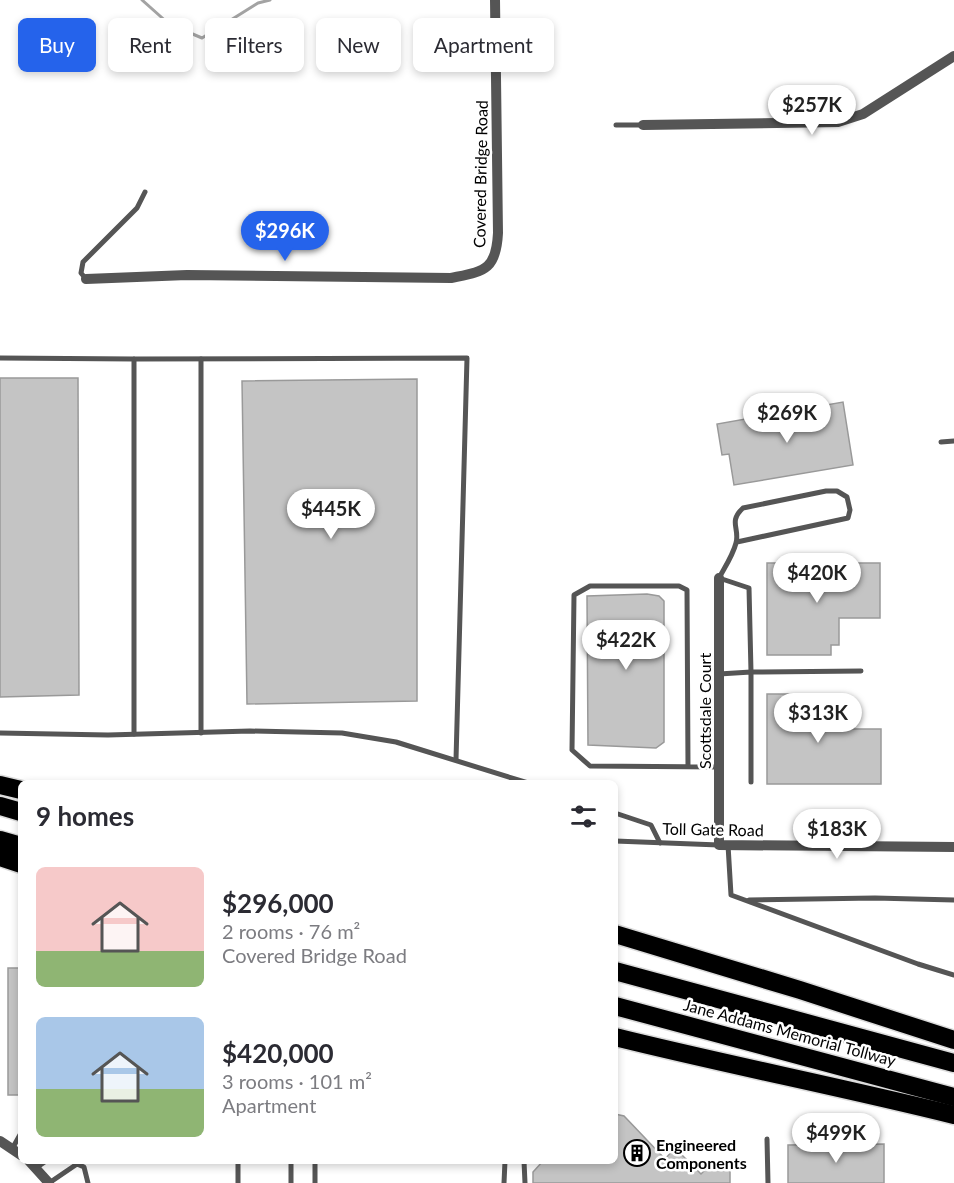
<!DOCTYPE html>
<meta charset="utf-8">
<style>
body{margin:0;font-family:Lato,sans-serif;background:#f2f2f3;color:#2b2b33;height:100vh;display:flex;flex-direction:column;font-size:22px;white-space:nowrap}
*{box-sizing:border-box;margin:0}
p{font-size:20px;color:#7c7c81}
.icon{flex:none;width:33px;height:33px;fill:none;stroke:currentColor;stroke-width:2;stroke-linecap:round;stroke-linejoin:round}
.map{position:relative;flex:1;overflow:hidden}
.sheet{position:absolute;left:18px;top:780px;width:600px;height:384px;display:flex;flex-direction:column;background:#fff;border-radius:9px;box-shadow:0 3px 9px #0003}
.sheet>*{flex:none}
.guide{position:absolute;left:18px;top:18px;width:600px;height:54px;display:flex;gap:12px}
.price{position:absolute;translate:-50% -51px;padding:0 14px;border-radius:21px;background:#fff;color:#222;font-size:20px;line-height:39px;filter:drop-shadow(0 2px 3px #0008)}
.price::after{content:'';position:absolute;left:50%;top:36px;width:18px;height:14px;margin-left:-9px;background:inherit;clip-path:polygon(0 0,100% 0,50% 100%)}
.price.on{background:#2563eb;color:#fff}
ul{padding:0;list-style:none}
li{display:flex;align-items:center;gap:18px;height:150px;padding:0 18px}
li span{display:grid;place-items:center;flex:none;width:168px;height:120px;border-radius:9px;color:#555}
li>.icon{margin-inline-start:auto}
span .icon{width:72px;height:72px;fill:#fffc;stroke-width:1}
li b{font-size:26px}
h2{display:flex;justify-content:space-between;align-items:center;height:72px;padding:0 18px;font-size:26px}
.pill{padding:0 21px;border-radius:9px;background:#fff;box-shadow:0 3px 9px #0003;font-size:21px;line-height:54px}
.pill.on{background:#2563eb;color:#fff}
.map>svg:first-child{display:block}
</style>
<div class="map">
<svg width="954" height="1183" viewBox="0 0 954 1183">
<rect width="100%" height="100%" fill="#fff"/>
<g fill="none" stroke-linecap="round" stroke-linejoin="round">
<!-- stream -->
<polyline stroke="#a3a3a3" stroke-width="3" points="142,0 169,24 202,38 258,3 270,0"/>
</g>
<!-- building -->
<g fill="#c4c4c4" stroke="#999" stroke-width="1.5">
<polygon points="0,378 78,378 79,695 0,697"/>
<polygon points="417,379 417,701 247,704 242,381"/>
<polygon points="843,402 853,465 734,485 729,454 722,455 717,424"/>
<polygon points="767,563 880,563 880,618 839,618 839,645 831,645 831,655 767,655"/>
<polygon points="647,594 659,596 664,601 664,742 656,748 588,745 587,596"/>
<polygon points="767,694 831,694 831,703 840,703 840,729 881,729 881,784 767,784"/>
<rect x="8" y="968" width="13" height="127"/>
<polygon points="615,1114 624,1116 665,1159 675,1148 701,1174 712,1163 716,1166 730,1166 730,1183 533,1183 533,1172 543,1161 615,1161"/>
<polygon points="884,1144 884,1183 788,1183 788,1145"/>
</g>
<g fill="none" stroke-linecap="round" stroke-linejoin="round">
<defs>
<g id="motorway">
<polyline points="0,785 21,790"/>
<polyline points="0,806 21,812"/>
<polyline points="0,840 21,846"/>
<polyline points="0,857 21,864"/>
<polyline points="615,934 800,990 954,1040"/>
<polyline points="615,971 954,1063"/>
<polyline points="615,1006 954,1097"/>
<path d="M615 1037C728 1065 841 1087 954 1115"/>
</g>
</defs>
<!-- motorway casing -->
<use href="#motorway" stroke="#dbdbdb" stroke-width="21"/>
<!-- service -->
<g stroke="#555" stroke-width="5">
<polyline points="616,125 643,125"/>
<polyline points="86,279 81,273 83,262 137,208 145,192"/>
<polyline points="0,358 134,359 134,734"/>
<polyline points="134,359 467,358 456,760"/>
<polyline points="201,359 201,733"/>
<polyline points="941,442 954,441"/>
<path d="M737 542 848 518 850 510 847 497 837 491H826L743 508C728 522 740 528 736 543 733 555 725 567 719 578L749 588 751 672 861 671"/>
<polyline points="719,674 751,672 751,782"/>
<polyline points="0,733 108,735 250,731 342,733 396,742 528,783"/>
<polyline points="688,766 687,590 679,586 590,586 574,595 572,750 590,766 719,767"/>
<polyline points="615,813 651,825 660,843"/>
<polyline points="615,841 719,845"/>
<polyline points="728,845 731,895 918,964 954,975"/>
<polyline points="749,900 875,898 954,900"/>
<polyline points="767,1139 768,1183"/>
<polyline points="12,1149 21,1133"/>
<polyline points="291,1161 291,1183"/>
<polyline points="315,1161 315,1183"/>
<polyline points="524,1161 525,1183"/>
<polyline points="36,1168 46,1161"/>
<polyline points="49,1183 77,1164 84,1167 88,1183"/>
<polyline points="238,1183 238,1161"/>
<polyline points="504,1183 505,1161"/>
</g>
<!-- minor -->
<g stroke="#555" stroke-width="10">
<polyline points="643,125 838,122 863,114 954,56"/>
<path d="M86 279 187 275 451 278C484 271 496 271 498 233L495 0"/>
<polyline points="719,578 719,845 954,847"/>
<polyline points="0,1141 21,1155"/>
<polyline points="29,1161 49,1183"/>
</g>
<!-- motorway -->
<use href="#motorway" stroke="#000" stroke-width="18"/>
</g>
<!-- icons -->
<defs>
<symbol id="building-ring" viewBox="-11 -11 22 22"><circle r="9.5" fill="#fff" stroke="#000" stroke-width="1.5"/><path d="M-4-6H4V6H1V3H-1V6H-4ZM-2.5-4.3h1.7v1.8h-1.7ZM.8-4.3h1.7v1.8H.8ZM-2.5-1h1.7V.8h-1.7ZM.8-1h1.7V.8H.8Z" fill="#000"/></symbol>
</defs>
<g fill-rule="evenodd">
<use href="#building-ring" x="622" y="1138" width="30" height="30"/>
</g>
<g text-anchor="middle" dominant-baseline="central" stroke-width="5" stroke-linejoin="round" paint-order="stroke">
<!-- street labels -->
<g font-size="16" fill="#000" stroke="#fff">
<text transform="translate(480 174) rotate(-89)">Covered Bridge Road</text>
<text transform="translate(704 711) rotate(-90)">Scottsdale Court</text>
<text transform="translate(713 829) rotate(1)">Toll Gate Road</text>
<text transform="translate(790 1032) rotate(15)">Jane Addams Memorial Tollway</text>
</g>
<!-- poi labels -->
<g font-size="16" font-weight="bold" fill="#000" stroke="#fff" text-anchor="start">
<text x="656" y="1144">Engineered<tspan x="656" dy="18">Components</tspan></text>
</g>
</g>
</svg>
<b class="price" style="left:812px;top:136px">$257K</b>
<b class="price on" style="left:285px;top:262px">$296K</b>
<b class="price" style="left:787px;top:444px">$269K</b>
<b class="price" style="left:331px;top:540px">$445K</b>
<b class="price" style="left:817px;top:604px">$420K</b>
<b class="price" style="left:626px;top:671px">$422K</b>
<b class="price" style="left:818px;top:744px">$313K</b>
<b class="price" style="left:837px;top:860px">$183K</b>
<b class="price" style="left:836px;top:1164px">$499K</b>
<div class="guide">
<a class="pill on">Buy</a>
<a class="pill">Rent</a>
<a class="pill">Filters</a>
<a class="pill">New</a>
<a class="pill">Apartment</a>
</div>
<section class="sheet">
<h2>9 homes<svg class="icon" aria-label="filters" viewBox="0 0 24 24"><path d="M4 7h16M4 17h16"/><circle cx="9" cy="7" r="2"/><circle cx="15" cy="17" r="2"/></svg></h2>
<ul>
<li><span style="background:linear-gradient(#f6c9c9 70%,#8fb573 0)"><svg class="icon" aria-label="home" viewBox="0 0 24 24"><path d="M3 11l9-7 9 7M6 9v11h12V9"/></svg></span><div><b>$296,000</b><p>2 rooms · 76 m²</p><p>Covered Bridge Road</p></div></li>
<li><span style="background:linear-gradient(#a9c7e8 60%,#8fb573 0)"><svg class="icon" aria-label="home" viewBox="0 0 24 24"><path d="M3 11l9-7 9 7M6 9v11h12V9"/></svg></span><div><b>$420,000</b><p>3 rooms · 101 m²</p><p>Apartment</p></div></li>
</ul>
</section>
</div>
